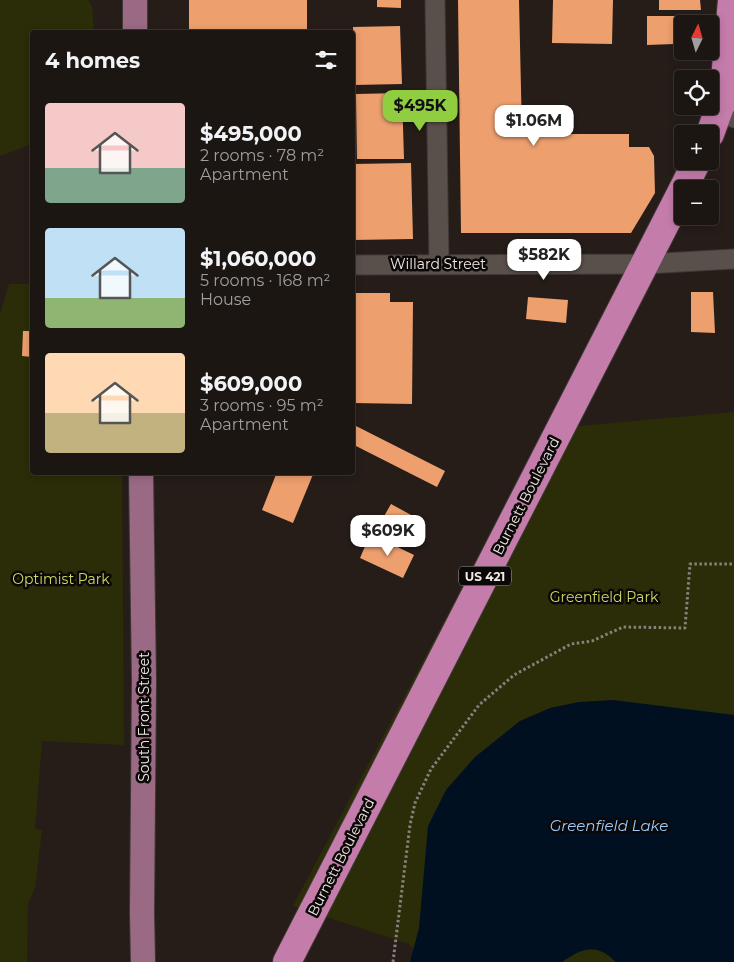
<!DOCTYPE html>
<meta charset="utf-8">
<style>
body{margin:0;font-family:Montserrat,sans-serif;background:#251f1c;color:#f1f3f6;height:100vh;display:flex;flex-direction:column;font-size:19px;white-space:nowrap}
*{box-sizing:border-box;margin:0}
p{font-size:16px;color:#a09fa0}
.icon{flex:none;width:28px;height:28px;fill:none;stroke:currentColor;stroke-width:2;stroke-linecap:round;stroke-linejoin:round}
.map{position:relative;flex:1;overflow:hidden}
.sheet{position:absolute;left:30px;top:30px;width:325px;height:445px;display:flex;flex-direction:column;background:#1c1613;border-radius:5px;box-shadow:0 2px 8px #0003,0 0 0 1px #3a3533}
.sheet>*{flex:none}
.needle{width:32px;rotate:5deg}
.buttons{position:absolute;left:674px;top:15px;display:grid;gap:10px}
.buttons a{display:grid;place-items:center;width:45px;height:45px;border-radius:5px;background:#1c1613;box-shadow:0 2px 8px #0003,0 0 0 1px #3a3533;font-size:25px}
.price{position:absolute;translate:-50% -42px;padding:0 11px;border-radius:10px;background:#fff;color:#222;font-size:16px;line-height:32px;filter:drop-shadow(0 1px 2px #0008)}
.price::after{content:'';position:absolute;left:50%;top:30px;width:15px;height:11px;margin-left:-8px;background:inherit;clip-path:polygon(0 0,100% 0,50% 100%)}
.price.current{background:#90cd41;color:#111}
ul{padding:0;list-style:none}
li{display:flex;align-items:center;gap:15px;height:125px;padding:0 15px}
li span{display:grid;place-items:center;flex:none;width:140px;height:100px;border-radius:5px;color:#555}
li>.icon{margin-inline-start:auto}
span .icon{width:60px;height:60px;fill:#fffc;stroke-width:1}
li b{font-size:21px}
h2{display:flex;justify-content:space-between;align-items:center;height:60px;padding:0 15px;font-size:21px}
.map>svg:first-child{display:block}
</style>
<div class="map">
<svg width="734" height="962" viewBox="0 0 734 962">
<rect width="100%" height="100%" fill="#261d19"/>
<!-- green -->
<g fill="#2a2d08">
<polygon points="0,0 88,0 92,6 94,32 32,32 32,144 0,156"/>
<polygon points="9,284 32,284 32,472 122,473 124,745 42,741 35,829 42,830 35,888 28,904 27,962 0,962 0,314"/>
<polygon points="734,412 734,719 425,962 409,944 293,906 546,429"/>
<polygon points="595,949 607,953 616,962 562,962 579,951"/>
</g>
<!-- water -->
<path fill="#001021" d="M613 700 734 715V962H616C596 942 582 948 562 962H410L419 928 428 826 446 790 475 757 520 721 550 708 579 702Z"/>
<!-- building -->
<g fill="#ed9f6e">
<rect x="189" y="0" width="118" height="32"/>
<polygon points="377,0 401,0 401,8 377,7"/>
<polygon points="458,0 519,0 522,134 629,134 629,147 649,147 654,156 655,193 631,233 461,233"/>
<polygon points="553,0 613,0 612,44 552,43"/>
<polygon points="659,0 700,0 701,10 659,10"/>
<polygon points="647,16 698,16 698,24 682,24 682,47 674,48 674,44 647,45"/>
<polygon points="400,26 402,84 354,85 353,27"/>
<polygon points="402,93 404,159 357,159 356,94"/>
<polygon points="411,163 413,239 352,240 352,164"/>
<polygon points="691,292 713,292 715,333 691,332"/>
<polygon points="352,293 390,293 390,302 413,302 412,404 352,403"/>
<polygon points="528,297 568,300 566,323 526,319"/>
<polygon points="23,331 32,331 32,357 22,356"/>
<polygon points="352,424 445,471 437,487 352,444"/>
<polygon points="277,472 314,472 293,523 262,510"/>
<polygon points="391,504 424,522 415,538 393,525 385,538 375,532"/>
<polygon points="377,537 414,555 403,578 360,558 366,544 372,547"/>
</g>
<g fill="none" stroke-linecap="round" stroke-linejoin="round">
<defs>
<g id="minor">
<polyline points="435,0 439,264"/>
<polyline points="723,102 734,118"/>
<polyline points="352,265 645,264 734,259"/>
</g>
<g id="major">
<polyline points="135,0 135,32"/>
<polyline points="141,472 144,681 142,913 143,962"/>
</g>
<g id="highway">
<polyline points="723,102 732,0"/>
<polyline points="710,134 728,84"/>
<polyline points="683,189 697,161"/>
<polyline points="287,962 682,191"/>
</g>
</defs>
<!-- minor casing -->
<use href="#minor" stroke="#403936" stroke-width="21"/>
<!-- major casing -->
<use href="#major" stroke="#403936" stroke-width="26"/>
<!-- highway casing -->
<use href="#highway" stroke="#403936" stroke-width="30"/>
<!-- path -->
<polyline stroke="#87807c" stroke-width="3" stroke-dasharray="2.5 2.5" stroke-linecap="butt" points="393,962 410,825 415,803 431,769 479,705 514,675 571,644 592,641 623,627 685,628 690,564 734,564"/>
<!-- minor -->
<use href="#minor" stroke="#5a504b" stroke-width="19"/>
<!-- major -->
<use href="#major" stroke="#9a6a85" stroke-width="24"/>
<!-- highway -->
<use href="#highway" stroke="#c47cab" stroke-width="28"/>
</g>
<g text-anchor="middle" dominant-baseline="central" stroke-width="5" stroke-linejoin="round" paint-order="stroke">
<!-- shield labels -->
<rect fill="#0c0807" stroke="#aba6a3" stroke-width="1" x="459" y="566.5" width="52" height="19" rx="4"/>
<g font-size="12" font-weight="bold" fill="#efe9e6">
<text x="485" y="576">US 421</text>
</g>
<!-- street labels -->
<g font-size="14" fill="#efe9e6" stroke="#0c0807">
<text x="438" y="264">Willard Street</text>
<text transform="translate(526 496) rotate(-63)">Burnett Boulevard</text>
<text transform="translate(144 717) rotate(-90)">South Front Street</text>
<text transform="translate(341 857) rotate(-63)">Burnett Boulevard</text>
</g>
<!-- park labels -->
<g font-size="14" fill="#cfda63" stroke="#0c0807">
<text x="61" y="579">Optimist Park</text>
<text x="604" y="597">Greenfield Park</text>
</g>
<!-- water labels -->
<g font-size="15" font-style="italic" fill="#9acbfc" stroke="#0c0807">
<text x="609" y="825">Greenfield Lake</text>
</g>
</g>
</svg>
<div class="buttons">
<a><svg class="needle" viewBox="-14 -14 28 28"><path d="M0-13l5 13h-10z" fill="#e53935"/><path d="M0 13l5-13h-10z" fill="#a09fa0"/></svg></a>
<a><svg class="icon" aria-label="locate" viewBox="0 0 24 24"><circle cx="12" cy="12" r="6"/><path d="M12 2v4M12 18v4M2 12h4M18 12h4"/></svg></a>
<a>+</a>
<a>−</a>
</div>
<b class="price current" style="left:420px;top:132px">$495K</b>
<b class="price" style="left:534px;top:147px">$1.06M</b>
<b class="price" style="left:544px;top:281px">$582K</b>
<b class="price" style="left:388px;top:557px">$609K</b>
<section class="sheet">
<h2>4 homes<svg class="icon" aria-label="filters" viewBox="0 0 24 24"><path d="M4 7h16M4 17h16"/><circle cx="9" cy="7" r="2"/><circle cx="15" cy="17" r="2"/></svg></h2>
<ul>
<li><span style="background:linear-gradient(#f6c9c9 65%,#7fa58c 0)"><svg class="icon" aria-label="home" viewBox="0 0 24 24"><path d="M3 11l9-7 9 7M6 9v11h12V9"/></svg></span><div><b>$495,000</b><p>2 rooms · 78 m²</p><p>Apartment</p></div></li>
<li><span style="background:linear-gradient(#bfe0f5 70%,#8fb573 0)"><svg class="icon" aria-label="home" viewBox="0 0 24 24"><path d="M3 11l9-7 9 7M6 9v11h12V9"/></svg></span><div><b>$1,060,000</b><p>5 rooms · 168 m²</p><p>House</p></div></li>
<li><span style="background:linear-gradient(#ffd9b3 60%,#c2b280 0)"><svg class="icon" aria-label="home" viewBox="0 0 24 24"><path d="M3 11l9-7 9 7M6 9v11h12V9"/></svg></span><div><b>$609,000</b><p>3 rooms · 95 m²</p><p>Apartment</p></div></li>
</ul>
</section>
</div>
